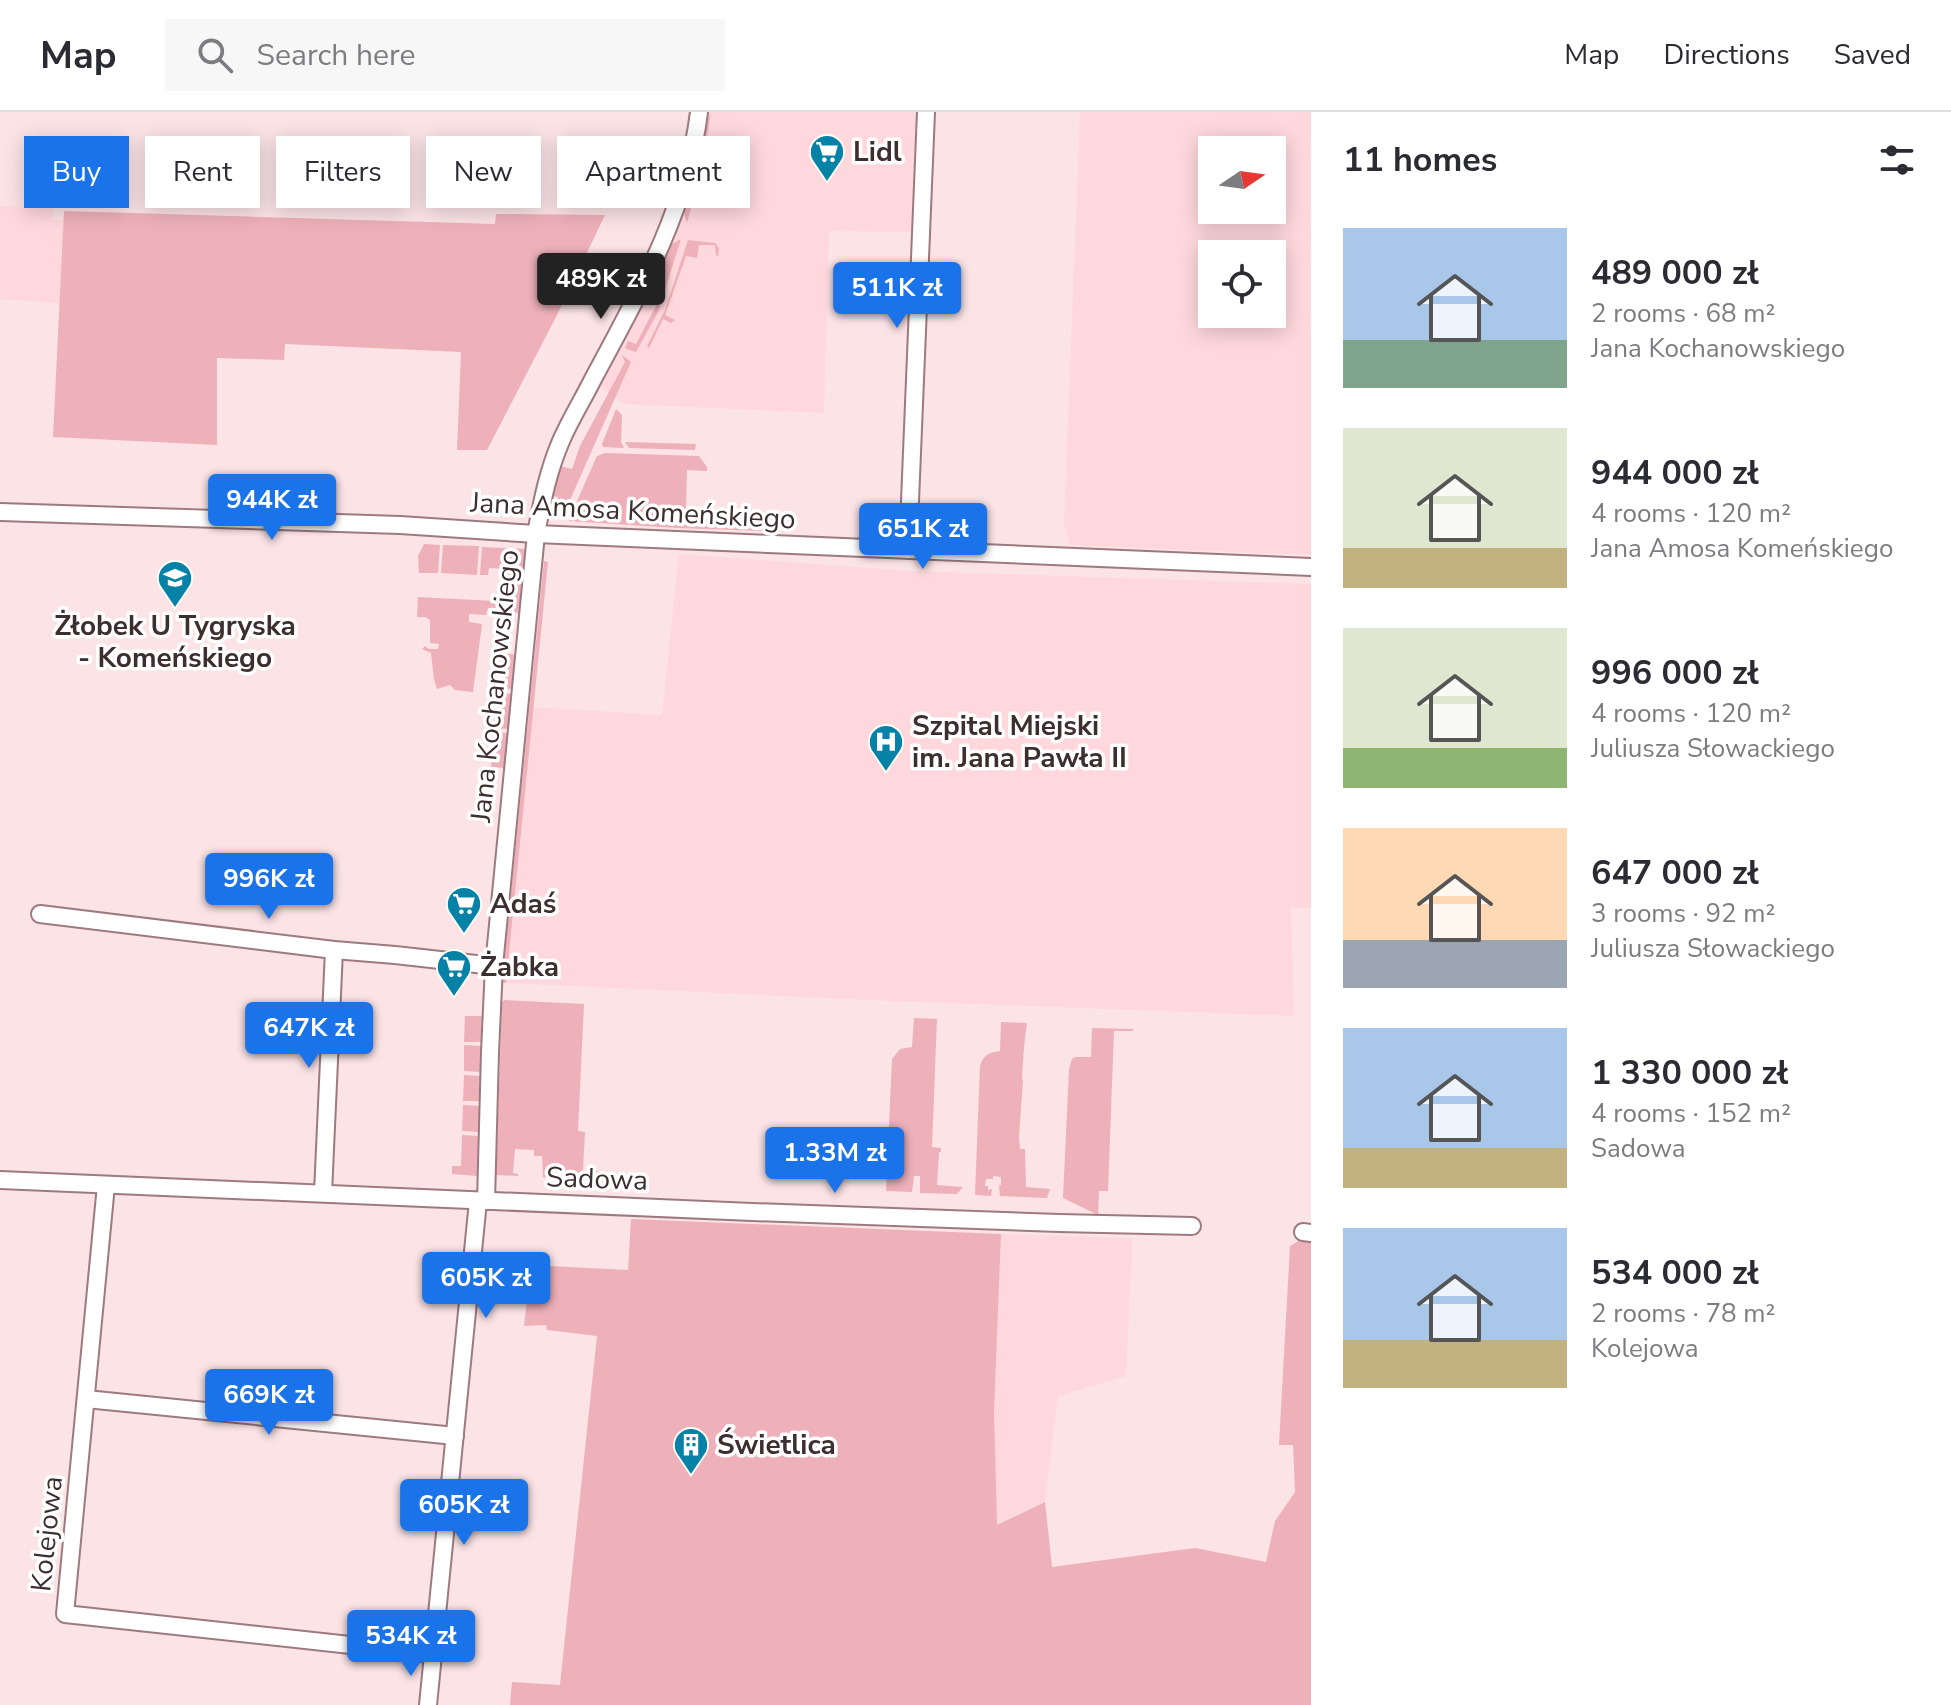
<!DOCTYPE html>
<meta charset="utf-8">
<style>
body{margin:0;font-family:"Nunito Sans",sans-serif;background:#f7f7f7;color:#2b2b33;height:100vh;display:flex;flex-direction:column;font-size:30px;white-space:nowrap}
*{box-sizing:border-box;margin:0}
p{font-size:26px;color:#7c7c81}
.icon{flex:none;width:44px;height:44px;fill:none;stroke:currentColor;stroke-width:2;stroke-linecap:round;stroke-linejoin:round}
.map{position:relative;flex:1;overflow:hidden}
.panel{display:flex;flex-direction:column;background:#fff;width:640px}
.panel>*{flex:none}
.top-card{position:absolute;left:24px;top:24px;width:760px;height:72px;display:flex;gap:16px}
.needle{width:52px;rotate:77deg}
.fabs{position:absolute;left:1198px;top:24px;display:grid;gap:16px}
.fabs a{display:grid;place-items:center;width:88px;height:88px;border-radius:0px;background:#fff;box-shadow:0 4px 20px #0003;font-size:40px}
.price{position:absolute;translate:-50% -68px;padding:0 18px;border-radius:8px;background:#1a73e8;color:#fff;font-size:26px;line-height:52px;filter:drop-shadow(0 2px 4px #0008)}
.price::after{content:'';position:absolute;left:50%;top:48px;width:24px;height:18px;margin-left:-12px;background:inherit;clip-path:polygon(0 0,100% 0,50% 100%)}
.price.selected{background:#222;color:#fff}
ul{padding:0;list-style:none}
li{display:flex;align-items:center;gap:24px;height:200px;padding:0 32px}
li span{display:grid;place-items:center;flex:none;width:224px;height:160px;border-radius:0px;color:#555}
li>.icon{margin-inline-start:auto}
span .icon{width:96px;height:96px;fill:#fffc;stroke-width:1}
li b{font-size:34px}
h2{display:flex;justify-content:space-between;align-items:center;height:96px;padding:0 32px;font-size:34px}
.tag{padding:0 28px;border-radius:0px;background:#fff;box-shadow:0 4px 20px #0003;font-size:28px;line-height:72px}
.tag.selected{background:#1a73e8;color:#fff}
header{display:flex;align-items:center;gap:48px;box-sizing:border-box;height:112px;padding:0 40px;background:#fff;border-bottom:2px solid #e1e1e2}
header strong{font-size:38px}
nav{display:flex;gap:44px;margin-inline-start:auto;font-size:28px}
.search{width:560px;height:72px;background:#f7f7f7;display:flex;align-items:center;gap:20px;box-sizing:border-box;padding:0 28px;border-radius:0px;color:#7c7c81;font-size:30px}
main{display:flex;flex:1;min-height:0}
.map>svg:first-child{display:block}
</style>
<header>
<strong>Map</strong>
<div class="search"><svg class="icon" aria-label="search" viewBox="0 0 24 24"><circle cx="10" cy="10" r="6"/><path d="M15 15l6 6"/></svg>Search here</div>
<nav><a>Map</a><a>Directions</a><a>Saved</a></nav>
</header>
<main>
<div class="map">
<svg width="1311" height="1593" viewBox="0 0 1311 1593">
<rect width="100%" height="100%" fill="#fbe3e6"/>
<!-- built -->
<g fill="#fed8dd" fill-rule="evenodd">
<polygon points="707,0 921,0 915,120 829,119 824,301 625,292 599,275 648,185 683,106 703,30"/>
<path d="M1080 0H1311V443L1070 433 1064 413ZM1212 38H1272V98H1212ZM1212 142H1272V202H1212Z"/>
<polygon points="0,94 53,97 52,108 64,108 60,191 0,187"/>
<polygon points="679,442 911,459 1311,472 1311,796 1291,796 1294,904 893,889 506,871 533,595 662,603"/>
<polygon points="1001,1122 1132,1126 1132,1136 1126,1264 1058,1284 1045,1390 996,1413 994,1300"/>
</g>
<!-- green -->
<g fill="#eeb0b9">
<polygon points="711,0 703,53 687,111 684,101 697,58 706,12"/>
<polygon points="64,99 495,112 496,102 605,103 557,203 487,338 457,338 461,240 285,232 284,248 217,246 217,333 53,325"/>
<polygon points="681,127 658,200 636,240 632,239 625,236 628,229 636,232 657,192 648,185 672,132"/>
<polygon points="688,128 715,131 719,136 718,144 716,143 715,133 699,133 697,146 686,144 665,203 675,208 671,211 663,207 649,236 647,234 665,198"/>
<polygon points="622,243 631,250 562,406 560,406 556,395 558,385 553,384 560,354 572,357 580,334 625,250"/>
<polygon points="616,297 622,303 621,330 624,336 603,335 602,332"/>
<polygon points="625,330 696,332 695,338 629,336"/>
<polygon points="605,341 699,344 707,355 707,359 687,358 686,397 768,400 766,419 677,416 569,409 570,405 597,344"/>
<polygon points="424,432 440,433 438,461 419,461 418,444"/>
<polygon points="443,433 479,434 477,463 441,461"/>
<polygon points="482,435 525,437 526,443 520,502 508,498 510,464 504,463 504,457 489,456 488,463 480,463"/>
<polygon points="544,449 548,450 506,871 502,871"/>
<polygon points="418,485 495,489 500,497 488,496 486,503 469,502 469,510 482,512 473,580 455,578 450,573 437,577 434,567 431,541 422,537 425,534 429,537 438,537 439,532 430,531 430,508 425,505 417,505"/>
<polygon points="502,541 516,543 512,577 498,576"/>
<polygon points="498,580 512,582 508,617 494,616"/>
<polygon points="494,620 508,621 504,656 491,655"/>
<polygon points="505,888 584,892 578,1019 585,1020 583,1058 608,1060 602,1067 543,1065 542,1044 534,1044 534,1038 515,1037 513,1061 518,1062 518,1064 496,1063 502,890"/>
<polygon points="465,904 482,904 481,930 464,930"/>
<polygon points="914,906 937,907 932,1035 941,1036 941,1040 939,1040 937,1073 963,1075 957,1082 920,1081 920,1064 914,1064 912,1080 886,1079 892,947 900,937 912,935"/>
<path d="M1001 910 1027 911C1024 929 1023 948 1022 967L1023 968 1019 1025 1020 1037H1025L1026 1075 1050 1077 1047 1086 1000 1084 999 1073H1001V1065L993 1064V1067H986L985 1074H988V1078L992 1077 991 1084 975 1083 980 954C983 943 990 940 1000 939Z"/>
<polygon points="1092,916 1133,917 1133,919 1114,919 1108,1079 1099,1079 1098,1103 1063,1086 1069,957 1072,947 1075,945 1091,945"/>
<polygon points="464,933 481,934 481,960 464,959"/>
<polygon points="464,963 481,964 480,989 463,989"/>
<polygon points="463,993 480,994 479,1020 462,1019"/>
<polygon points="462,1023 479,1024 477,1064 452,1062 452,1054 461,1054"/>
<polygon points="631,1107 1001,1122 994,1300 997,1413 1045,1390 1052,1455 1195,1436 1266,1450 1275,1409 1295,1380 1293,1333 1279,1333 1290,1134 1300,1128 1311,1129 1311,1593 510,1593 512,1570 560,1573 597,1224 547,1218 546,1213 524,1214 531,1153 628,1158"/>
</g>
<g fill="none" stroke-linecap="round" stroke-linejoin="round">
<defs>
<g id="street">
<polyline points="0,400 400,413 536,422 1311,455"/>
<polyline points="908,438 926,0"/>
<polyline points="40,802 334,838 395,843 494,854"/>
<polyline points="0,1068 752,1100 1059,1111 1192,1114"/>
<polyline points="106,1073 65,1502 433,1542"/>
<polyline points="323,1081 334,838"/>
<path d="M486 1089 490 940 494 854 536 422C542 390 548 359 561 329 570 308 582 289 592 269 638 183 687 98 699 0"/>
<polyline points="1303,1120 1311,1121"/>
<polyline points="86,1287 455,1324"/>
<polyline points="428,1593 478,1089"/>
</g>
</defs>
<!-- street casing -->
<use href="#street" stroke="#9d7a7f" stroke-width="20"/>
<!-- street -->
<use href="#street" stroke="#fff" stroke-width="16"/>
</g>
<!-- icons -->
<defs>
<symbol id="supermarket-pin" viewBox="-11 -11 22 30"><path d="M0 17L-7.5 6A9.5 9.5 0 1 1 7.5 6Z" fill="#0682a7" stroke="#fff"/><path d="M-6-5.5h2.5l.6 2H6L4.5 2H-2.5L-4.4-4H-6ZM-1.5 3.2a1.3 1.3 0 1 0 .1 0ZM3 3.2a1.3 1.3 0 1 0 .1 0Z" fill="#fff"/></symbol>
<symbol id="school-pin" viewBox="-11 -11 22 30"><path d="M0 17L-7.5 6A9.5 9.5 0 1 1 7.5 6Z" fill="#0682a7" stroke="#fff"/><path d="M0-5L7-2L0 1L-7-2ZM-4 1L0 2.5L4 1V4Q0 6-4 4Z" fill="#fff"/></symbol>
<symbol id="hospital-pin" viewBox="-11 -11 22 30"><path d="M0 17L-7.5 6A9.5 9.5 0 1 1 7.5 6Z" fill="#0682a7" stroke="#fff"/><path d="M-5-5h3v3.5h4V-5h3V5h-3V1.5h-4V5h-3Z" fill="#fff"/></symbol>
<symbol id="building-pin" viewBox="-11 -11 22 30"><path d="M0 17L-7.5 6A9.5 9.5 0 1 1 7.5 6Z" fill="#0682a7" stroke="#fff"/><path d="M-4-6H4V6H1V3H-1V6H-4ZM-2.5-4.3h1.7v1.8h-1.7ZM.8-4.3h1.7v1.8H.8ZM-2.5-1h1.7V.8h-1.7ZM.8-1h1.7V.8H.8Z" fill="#fff"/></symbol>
</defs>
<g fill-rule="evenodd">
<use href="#supermarket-pin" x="807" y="20" width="40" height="54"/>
<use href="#school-pin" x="155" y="446" width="40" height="54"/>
<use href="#hospital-pin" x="866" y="610" width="40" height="54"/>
<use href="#supermarket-pin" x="444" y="772" width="40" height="54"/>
<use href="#supermarket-pin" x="434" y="835" width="40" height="54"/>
<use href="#building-pin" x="671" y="1313" width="40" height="54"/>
</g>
<g text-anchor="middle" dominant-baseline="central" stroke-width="7" stroke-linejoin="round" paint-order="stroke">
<!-- poi labels -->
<g font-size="28" font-weight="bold" fill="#3d2e30" stroke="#fff" text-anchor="start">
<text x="853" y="40">Lidl</text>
<text x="175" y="514" text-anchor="middle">Żłobek U Tygryska<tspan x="175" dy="32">- Komeńskiego</tspan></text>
<text x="912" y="614">Szpital Miejski<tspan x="912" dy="32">im. Jana Pawła II</tspan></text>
<text x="490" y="792">Adaś</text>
<text x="480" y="855">Żabka</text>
<text x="717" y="1333">Świetlica</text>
</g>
<!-- street labels -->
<g font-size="28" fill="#3d2e30" stroke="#fff">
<text transform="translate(633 399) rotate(3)">Jana Amosa Komeńskiego</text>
<text transform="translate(495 574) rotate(-84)">Jana Kochanowskiego</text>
<text transform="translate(597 1067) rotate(2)">Sadowa</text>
<text transform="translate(47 1422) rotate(-84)">Kolejowa</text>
</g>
</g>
</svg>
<div class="fabs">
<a><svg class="needle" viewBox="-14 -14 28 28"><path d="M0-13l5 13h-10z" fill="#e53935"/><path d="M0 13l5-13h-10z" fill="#7c7c81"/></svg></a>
<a><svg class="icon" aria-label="locate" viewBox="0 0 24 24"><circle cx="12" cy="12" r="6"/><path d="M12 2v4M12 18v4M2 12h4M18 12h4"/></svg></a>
</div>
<b class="price selected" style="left:601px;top:209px">489K zł</b>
<b class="price" style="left:897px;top:218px">511K zł</b>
<b class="price" style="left:272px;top:430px">944K zł</b>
<b class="price" style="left:923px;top:459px">651K zł</b>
<b class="price" style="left:269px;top:809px">996K zł</b>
<b class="price" style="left:309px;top:958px">647K zł</b>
<b class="price" style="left:835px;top:1083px">1.33M zł</b>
<b class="price" style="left:486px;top:1208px">605K zł</b>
<b class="price" style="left:269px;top:1325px">669K zł</b>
<b class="price" style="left:464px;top:1435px">605K zł</b>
<b class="price" style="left:411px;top:1566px">534K zł</b>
<div class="top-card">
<a class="tag selected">Buy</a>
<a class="tag">Rent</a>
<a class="tag">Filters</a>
<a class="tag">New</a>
<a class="tag">Apartment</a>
</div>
</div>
<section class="panel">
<h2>11 homes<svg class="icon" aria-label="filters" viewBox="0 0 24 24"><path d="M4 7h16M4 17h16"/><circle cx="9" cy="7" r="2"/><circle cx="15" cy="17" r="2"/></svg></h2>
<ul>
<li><span style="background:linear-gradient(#a9c7e8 70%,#7fa58c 0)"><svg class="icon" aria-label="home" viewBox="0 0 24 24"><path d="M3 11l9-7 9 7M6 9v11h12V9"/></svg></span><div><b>489 000 zł</b><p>2 rooms · 68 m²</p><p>Jana Kochanowskiego</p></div></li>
<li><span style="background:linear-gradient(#dfe7d0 75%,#c2b280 0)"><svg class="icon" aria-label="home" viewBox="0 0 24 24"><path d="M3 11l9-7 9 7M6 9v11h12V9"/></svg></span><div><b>944 000 zł</b><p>4 rooms · 120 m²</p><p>Jana Amosa Komeńskiego</p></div></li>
<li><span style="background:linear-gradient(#dfe7d0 75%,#8fb573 0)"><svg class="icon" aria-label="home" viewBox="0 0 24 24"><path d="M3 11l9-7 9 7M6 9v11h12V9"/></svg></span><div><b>996 000 zł</b><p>4 rooms · 120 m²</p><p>Juliusza Słowackiego</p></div></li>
<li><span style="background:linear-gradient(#ffd9b3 70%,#9aa5b1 0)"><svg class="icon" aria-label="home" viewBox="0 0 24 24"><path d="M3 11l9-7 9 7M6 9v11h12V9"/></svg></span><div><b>647 000 zł</b><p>3 rooms · 92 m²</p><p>Juliusza Słowackiego</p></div></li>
<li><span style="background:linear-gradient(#a9c7e8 75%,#c2b280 0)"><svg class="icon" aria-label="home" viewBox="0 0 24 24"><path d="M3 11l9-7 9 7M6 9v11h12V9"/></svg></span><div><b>1 330 000 zł</b><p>4 rooms · 152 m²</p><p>Sadowa</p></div></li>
<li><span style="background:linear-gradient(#a9c7e8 70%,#c2b280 0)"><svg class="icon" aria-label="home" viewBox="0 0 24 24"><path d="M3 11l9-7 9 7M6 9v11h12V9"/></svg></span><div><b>534 000 zł</b><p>2 rooms · 78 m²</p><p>Kolejowa</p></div></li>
</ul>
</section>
</main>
